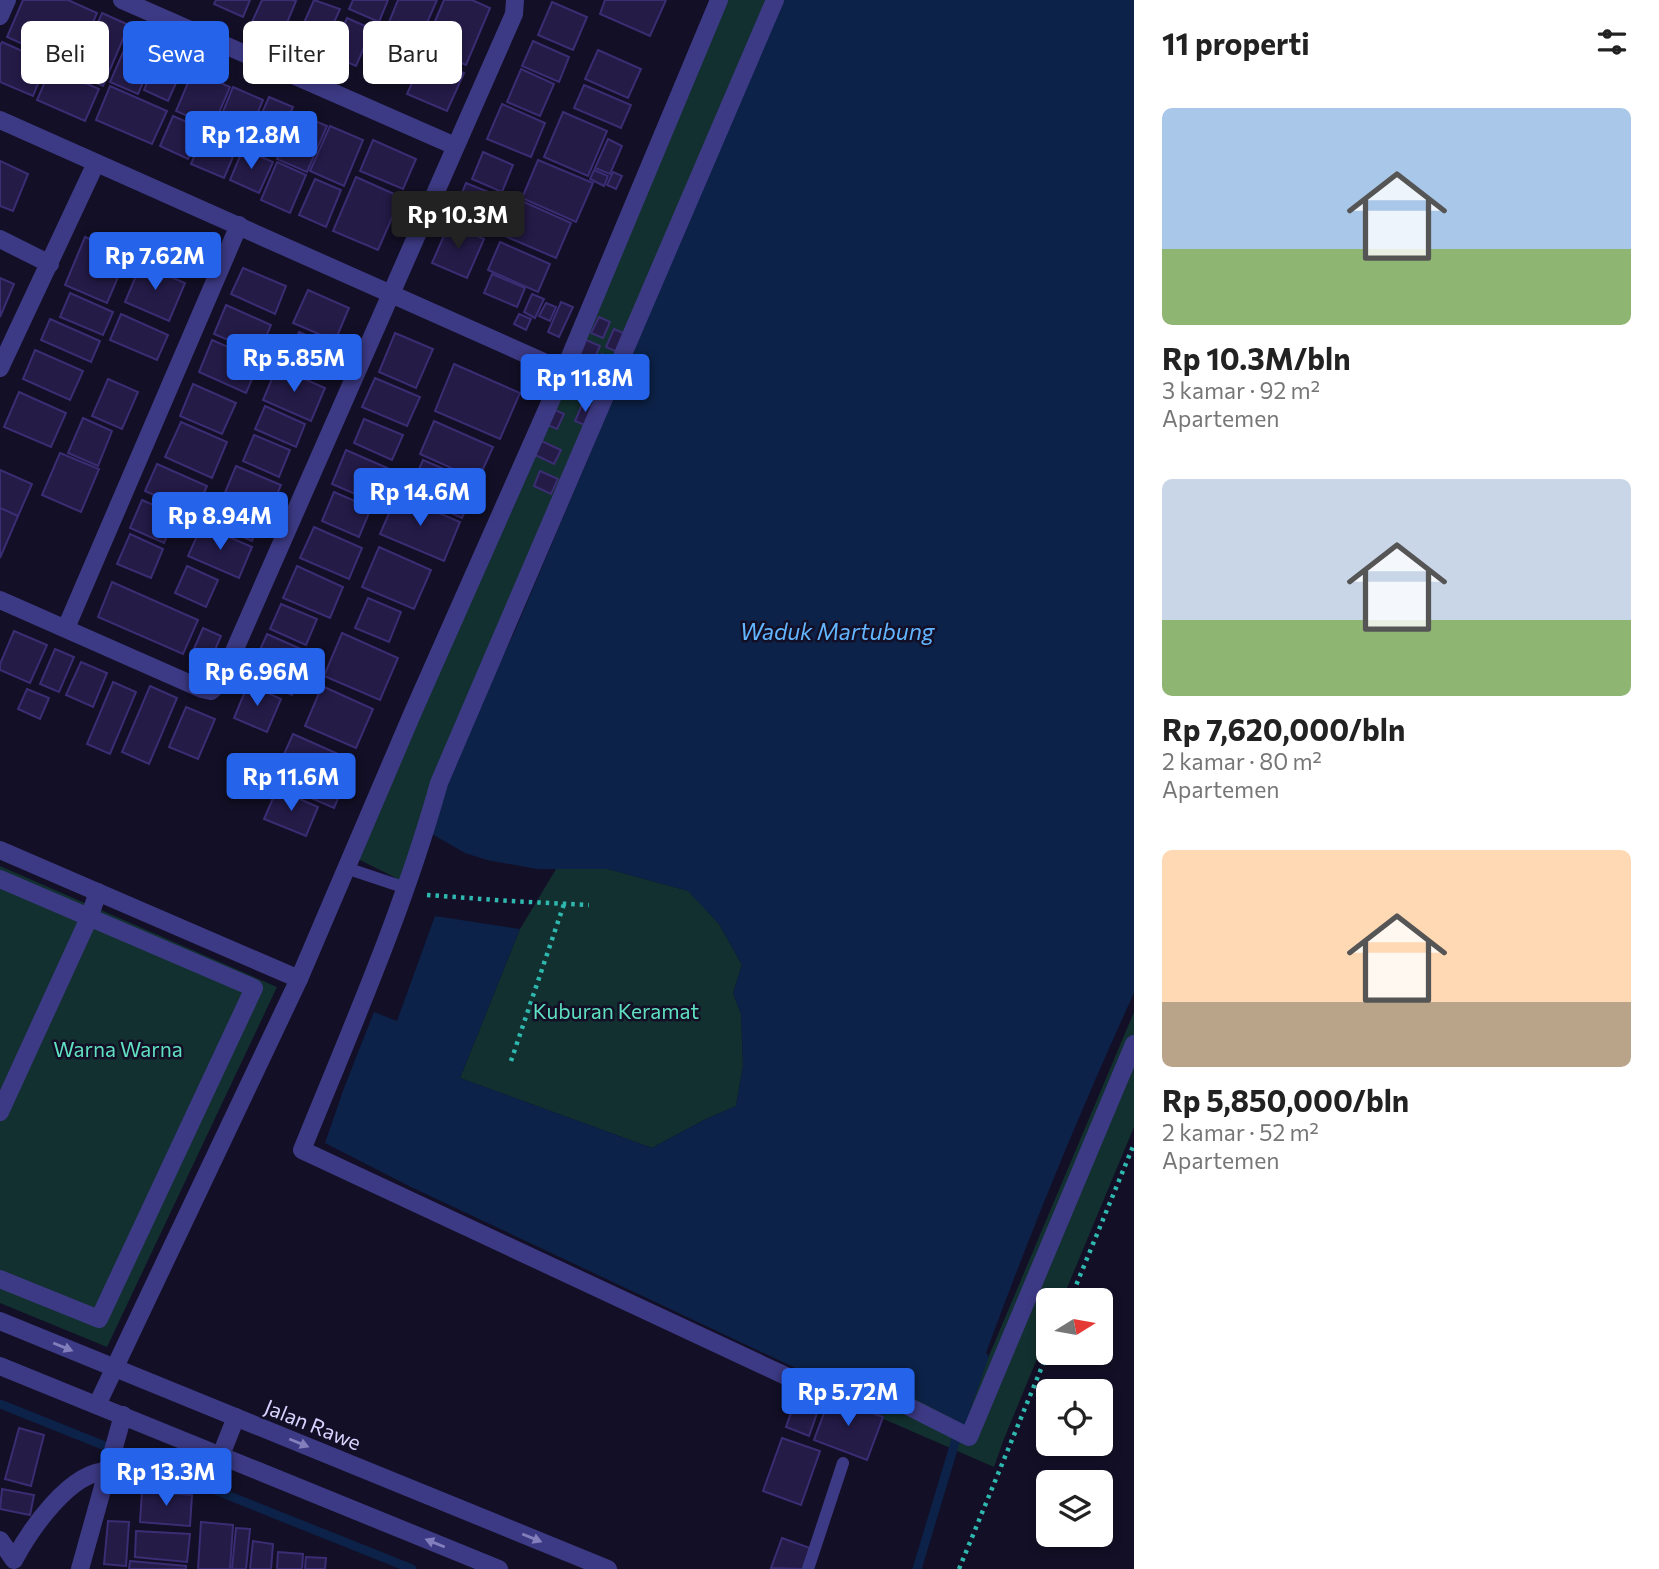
<!DOCTYPE html>
<html lang="id">
<meta charset="utf-8">
<style>
body{margin:0;font-family:Commissioner,sans-serif;background:#f2f2f2;color:#222;height:100vh;display:flex;flex-direction:column;font-size:26px;white-space:nowrap}
*{box-sizing:border-box;margin:0}
p{font-size:23px;color:#767676}
.icon{flex:none;width:38px;height:38px;fill:none;stroke:currentColor;stroke-width:2;stroke-linecap:round;stroke-linejoin:round}
.map{position:relative;flex:1;overflow:hidden}
.details{display:flex;flex-direction:column;background:#fff;width:525px}
.details>*{flex:none}
.banner{position:absolute;left:21px;top:21px;width:665px;height:63px;display:flex;gap:14px}
.needle{width:46px;rotate:79deg}
.fabs{position:absolute;left:1036px;top:1288px;display:grid;gap:14px}
.fabs a{display:grid;place-items:center;width:77px;height:77px;border-radius:10px;background:#fff;box-shadow:0 4px 10px #0003;font-size:35px}
.price{position:absolute;translate:-50% -60px;padding:0 16px;border-radius:7px;background:#2563eb;color:#fff;font-size:23px;line-height:46px;filter:drop-shadow(0 2px 4px #0008)}
.price::after{content:'';position:absolute;left:50%;top:42px;width:21px;height:16px;margin-left:-10px;background:inherit;clip-path:polygon(0 0,100% 0,50% 100%)}
.price.on{background:#222;color:#fff}
ul{padding:0;list-style:none}
li{display:grid;align-content:center;gap:14px;height:371px;padding:0 28px}
li span{display:grid;place-items:center;height:217px;border-radius:10px;color:#555}
li>.icon{margin-inline-start:auto}
span .icon{width:126px;height:126px;fill:#fffc;stroke-width:1}
li b{font-size:30px}
h2{display:flex;justify-content:space-between;align-items:center;height:84px;padding:0 28px;font-size:30px}
.pill{padding:0 24px;border-radius:10px;background:#fff;box-shadow:0 4px 10px #0003;font-size:24px;line-height:63px}
.pill.on{background:#2563eb;color:#fff}
main{display:flex;flex:1;min-height:0}
.map>svg:first-child{display:block}
</style>
<main>
<div class="map">
<svg width="1134" height="1569" viewBox="0 0 1134 1569">
<rect width="100%" height="100%" fill="#130f26"/>
<!-- green -->
<g fill="#12302f">
<polygon points="715,0 787,0 465,732 406,888 394,877 358,859"/>
<polygon points="0,866 277,987 107,1347 0,1303"/>
<polygon points="556,869 608,869 689,891 719,924 742,965 733,993 741,1014 743,1066 736,1106 704,1120 652,1148 460,1078 520,929"/>
<polygon points="1134,1012 1134,1127 1062,1300 1048,1300 1048,1332 1004,1439 994,1467 803,1384 806,1373 859,1369 961,1422"/>
</g>
<!-- water -->
<path fill="#0c2248" d="M782 0H1134V993C1070 1133 1012 1277 961 1423L859 1369 806 1373 411 1187 325 1143 344 1088 374 1012 397 1021 435 916 520 929 460 1078 652 1148 704 1120 736 1106 743 1066 741 1014 733 993 742 965 719 924 688 891 608 869H537L487 860 465 853 430 833 465 732 514 633 589 456 653 289Z"/>
<g fill="none" stroke-linecap="round" stroke-linejoin="round">
<!-- stream -->
<g stroke="#0c2248" stroke-width="9">
<polyline points="0,1404 412,1569"/>
<polyline points="917,1569 961,1423 984,1357"/>
</g>
</g>
<!-- building -->
<g fill="#241b47" stroke="#3b2d73" stroke-width="2">
<polygon points="23,0 68,0 97,13 74,67 7,37"/>
<polygon points="216,0 250,0 243,17 214,4"/>
<polygon points="262,0 292,0 296,1 282,35 252,22"/>
<polygon points="314,0 340,9 321,52 296,41"/>
<polygon points="353,0 388,0 379,22 349,9"/>
<polygon points="398,0 437,0 419,41 387,27"/>
<polygon points="444,0 472,0 490,8 466,65 424,47"/>
<polygon points="605,0 666,0 650,36 600,14"/>
<polygon points="552,2 587,17 573,50 538,35"/>
<polygon points="102,13 129,25 103,86 76,74"/>
<polygon points="347,18 372,29 356,66 331,55"/>
<polygon points="131,34 159,46 138,94 110,82"/>
<polygon points="381,35 414,50 400,83 367,68"/>
<polygon points="533,41 569,57 559,82 522,66"/>
<polygon points="2,42 47,62 33,96 0,82 0,46"/>
<polygon points="598,50 641,69 628,98 585,79"/>
<polygon points="160,52 185,63 168,101 144,90"/>
<polygon points="424,56 464,73 447,111 407,94"/>
<polygon points="51,68 99,89 85,121 37,100"/>
<polygon points="521,69 554,84 540,116 507,102"/>
<polygon points="193,71 230,87 213,127 176,111"/>
<polygon points="584,85 631,105 621,128 574,108"/>
<polygon points="110,86 167,111 152,144 96,120"/>
<polygon points="233,87 263,100 245,142 216,129"/>
<polygon points="269,97 293,107 273,153 249,143"/>
<polygon points="502,104 545,123 531,157 487,139"/>
<polygon points="563,112 607,131 588,176 544,157"/>
<polygon points="297,113 327,126 307,172 277,159"/>
<polygon points="173,116 201,128 188,159 160,146"/>
<polygon points="330,126 363,140 344,186 310,171"/>
<polygon points="205,131 238,145 224,178 191,164"/>
<polygon points="608,139 622,146 610,174 595,168"/>
<polygon points="373,140 416,159 403,189 360,171"/>
<polygon points="243,149 273,162 259,193 230,180"/>
<polygon points="483,152 513,165 502,192 472,179"/>
<polygon points="538,160 593,183 576,222 522,198"/>
<polygon points="0,161 28,174 13,211 0,206"/>
<polygon points="277,162 306,175 290,213 261,200"/>
<polygon points="594,170 608,176 604,186 590,179"/>
<polygon points="613,172 622,176 616,189 607,185"/>
<polygon points="356,177 401,197 378,250 333,231"/>
<polygon points="315,179 341,190 326,227 299,215"/>
<polygon points="466,183 501,197 486,232 452,217"/>
<polygon points="513,197 571,223 556,258 498,233"/>
<polygon points="449,224 484,239 467,278 432,263"/>
<polygon points="85,237 127,256 107,303 65,285"/>
<polygon points="500,242 550,264 538,292 488,270"/>
<polygon points="141,264 185,283 169,321 125,302"/>
<polygon points="243,268 286,286 275,314 231,294"/>
<polygon points="492,274 525,288 517,307 484,293"/>
<polygon points="0,278 14,284 0,317"/>
<polygon points="308,290 349,308 335,341 293,323"/>
<polygon points="70,293 113,312 103,335 60,317"/>
<polygon points="532,294 544,299 535,318 524,312"/>
<polygon points="561,302 573,307 559,337 548,332"/>
<polygon points="546,303 556,307 550,321 539,316"/>
<polygon points="226,305 271,325 259,353 214,334"/>
<polygon points="121,314 168,335 157,360 110,340"/>
<polygon points="519,314 531,319 526,330 514,324"/>
<polygon points="599,317 610,322 603,338 591,333"/>
<polygon points="50,319 100,341 91,362 41,340"/>
<polygon points="614,329 630,336 622,354 606,347"/>
<polygon points="299,332 336,348 323,378 286,361"/>
<polygon points="395,333 433,349 416,388 379,372"/>
<polygon points="212,340 260,361 246,393 199,372"/>
<polygon points="586,340 600,346 590,368 577,362"/>
<polygon points="35,350 83,371 70,400 23,379"/>
<polygon points="602,354 617,361 608,381 593,374"/>
<polygon points="454,364 520,393 500,439 435,411"/>
<polygon points="277,367 325,388 311,421 263,400"/>
<polygon points="375,378 420,397 407,426 362,407"/>
<polygon points="108,379 138,392 122,429 92,416"/>
<polygon points="193,384 236,403 222,434 180,416"/>
<polygon points="19,392 66,413 51,447 4,427"/>
<polygon points="583,402 595,408 587,426 575,421"/>
<polygon points="265,406 305,424 296,447 255,429"/>
<polygon points="553,409 564,414 557,429 546,424"/>
<polygon points="83,418 112,431 98,466 68,453"/>
<polygon points="364,419 403,435 392,460 354,443"/>
<polygon points="434,421 493,447 478,480 420,454"/>
<polygon points="181,422 227,442 212,478 165,457"/>
<polygon points="254,435 290,450 279,477 243,461"/>
<polygon points="537,439 561,450 554,464 531,453"/>
<polygon points="346,450 392,470 378,504 332,484"/>
<polygon points="60,453 99,469 81,512 42,495"/>
<polygon points="423,460 477,483 462,518 408,494"/>
<polygon points="157,464 207,486 195,513 145,491"/>
<polygon points="236,466 281,485 268,515 224,495"/>
<polygon points="0,470 32,484 18,516 0,508"/>
<polygon points="540,471 558,479 551,494 534,486"/>
<polygon points="334,492 371,508 359,537 322,521"/>
<polygon points="397,495 460,522 444,561 380,534"/>
<polygon points="217,499 262,518 252,541 207,521"/>
<polygon points="142,500 176,515 164,543 130,528"/>
<polygon points="0,508 18,516 0,558"/>
<polygon points="202,525 252,547 239,578 188,556"/>
<polygon points="314,527 362,548 349,579 300,558"/>
<polygon points="130,534 163,549 151,578 117,564"/>
<polygon points="379,547 431,570 414,609 362,587"/>
<polygon points="187,566 218,580 206,607 175,593"/>
<polygon points="297,566 343,587 330,618 283,598"/>
<polygon points="112,582 198,620 183,654 98,617"/>
<polygon points="368,598 401,612 389,642 355,628"/>
<polygon points="281,604 317,619 306,645 270,629"/>
<polygon points="203,628 221,636 208,666 190,658"/>
<polygon points="14,631 47,645 30,683 0,670 0,664"/>
<polygon points="342,633 398,658 380,700 324,676"/>
<polygon points="267,634 310,653 292,695 248,677"/>
<polygon points="55,649 74,657 59,692 40,684"/>
<polygon points="81,662 107,673 93,707 66,695"/>
<polygon points="113,682 136,692 110,754 87,744"/>
<polygon points="248,684 281,699 267,732 234,718"/>
<polygon points="150,686 177,698 149,764 122,752"/>
<polygon points="322,686 373,709 356,748 305,726"/>
<polygon points="27,689 49,698 40,719 18,709"/>
<polygon points="186,707 215,719 198,759 169,747"/>
<polygon points="293,734 354,761 334,808 272,781"/>
<polygon points="277,789 318,807 306,836 264,819"/>
<polygon points="800,1387 823,1396 809,1436 786,1427"/>
<polygon points="830,1397 883,1417 867,1460 814,1440"/>
<polygon points="19,1428 44,1435 31,1486 5,1479"/>
<polygon points="782,1438 820,1451 801,1505 763,1491"/>
<polygon points="2,1489 34,1495 30,1515 0,1509"/>
<polygon points="142,1491 192,1495 190,1526 140,1522"/>
<polygon points="108,1521 129,1522 126,1566 104,1564"/>
<polygon points="201,1522 233,1525 230,1569 198,1569"/>
<polygon points="236,1528 250,1529 246,1569 232,1569"/>
<polygon points="136,1531 190,1534 187,1562 135,1557"/>
<polygon points="782,1538 810,1548 803,1569 771,1568"/>
<polygon points="253,1541 273,1544 271,1569 250,1569"/>
<polygon points="278,1552 303,1554 302,1569 277,1569"/>
<polygon points="306,1557 326,1558 325,1569 305,1569"/>
<polygon points="130,1561 186,1566 186,1569 129,1569"/>
</g>
<g fill="none" stroke-linecap="round" stroke-linejoin="round">
<!-- path -->
<g stroke="#2fb8b0" stroke-width="4.5" stroke-dasharray="3.5 5" stroke-linecap="butt">
<polyline points="427,895 510,901 589,905"/>
<polyline points="511,1061 564,904"/>
<polyline points="1070,1300 1134,1144"/>
<polyline points="959,1569 1048,1352"/>
</g>
<!-- service -->
<g stroke="#3d3a85" stroke-width="12">
<polyline points="346,868 406,888"/>
<polyline points="808,1569 843,1463"/>
</g>
<!-- pedestrian -->
<g stroke="#3d3a85" stroke-width="18">
<path d="M775 0 439 783C404 909 351 1029 302 1150L803 1384 860 1382 969 1437 1134 1044"/>
<polyline points="0,879 254,988 99,1319 0,1279"/>
<polyline points="0,1112 89,918 98,892"/>
</g>
<!-- minor -->
<g stroke="#3d3a85" stroke-width="18">
<polyline points="122,0 455,146"/>
<polyline points="0,16 7,0"/>
<polyline points="0,120 564,371"/>
<polyline points="0,239 50,264"/>
<polyline points="0,368 96,163"/>
<polyline points="0,600 202,689 211,691 220,683 514,14 515,0"/>
<polyline points="66,628 239,225"/>
<polyline points="0,850 299,979"/>
<polyline points="0,1321 608,1569"/>
<polyline points="0,1366 499,1569"/>
<polyline points="97,1405 299,979 413,712 564,371 719,0"/>
<polyline points="221,1455 236,1417"/>
<path d="M0 1540 14 1560C30 1530 70 1471 108 1471"/>
<polyline points="80,1569 123,1415"/>
</g>
</g>
<!-- one-way arrows -->
<defs><path id="oneway-solid" d="M-6-.8H1V-3.2L6.5 0L1 3.2V.8H-6Z" transform="scale(1.75)"/></defs>
<g fill="#837fbc">
<use href="#oneway-solid" transform="translate(63 1347) rotate(22)"/>
<use href="#oneway-solid" transform="translate(299 1443) rotate(22)"/>
<use href="#oneway-solid" transform="translate(532 1538) rotate(22)"/>
<use href="#oneway-solid" transform="translate(435 1543) rotate(-158)"/>
</g>
<g text-anchor="middle" dominant-baseline="central" stroke-width="5" stroke-linejoin="round" paint-order="stroke">
<!-- park labels -->
<g font-size="21" fill="#5fe0c0" stroke="#130f26">
<text x="616" y="1010">Kuburan Keramat</text>
<text x="118" y="1048">Warna Warna</text>
</g>
<!-- street labels -->
<g font-size="21" fill="#d9d4ff" stroke="#130f26">
<text transform="translate(313 1424) rotate(22)">Jalan Rawe</text>
</g>
<!-- water labels -->
<g font-size="23" font-style="italic" fill="#62b6ff" stroke="#130f26">
<text x="837" y="631">Waduk Martubung</text>
</g>
</g>
</svg>
<div class="fabs">
<a><svg class="needle" viewBox="-14 -14 28 28"><path d="M0-13l5 13h-10z" fill="#e53935"/><path d="M0 13l5-13h-10z" fill="#767676"/></svg></a>
<a><svg class="icon" aria-label="locate" viewBox="0 0 24 24"><circle cx="12" cy="12" r="6"/><path d="M12 2v4M12 18v4M2 12h4M18 12h4"/></svg></a>
<a><svg class="icon" aria-label="layers" viewBox="0 0 24 24"><path d="M12 4l9 5-9 5-9-5zM3 14l9 5 9-5"/></svg></a>
</div>
<b class="price" style="left:251px;top:171px">Rp 12.8M</b>
<b class="price on" style="left:458px;top:251px">Rp 10.3M</b>
<b class="price" style="left:155px;top:292px">Rp 7.62M</b>
<b class="price" style="left:294px;top:394px">Rp 5.85M</b>
<b class="price" style="left:585px;top:414px">Rp 11.8M</b>
<b class="price" style="left:420px;top:528px">Rp 14.6M</b>
<b class="price" style="left:220px;top:552px">Rp 8.94M</b>
<b class="price" style="left:257px;top:708px">Rp 6.96M</b>
<b class="price" style="left:291px;top:813px">Rp 11.6M</b>
<b class="price" style="left:848px;top:1428px">Rp 5.72M</b>
<b class="price" style="left:166px;top:1508px">Rp 13.3M</b>
<div class="banner">
<a class="pill">Beli</a>
<a class="pill on">Sewa</a>
<a class="pill">Filter</a>
<a class="pill">Baru</a>
</div>
</div>
<section class="details">
<h2>11 properti<svg class="icon" aria-label="filters" viewBox="0 0 24 24"><path d="M4 7h16M4 17h16"/><circle cx="9" cy="7" r="2"/><circle cx="15" cy="17" r="2"/></svg></h2>
<ul>
<li><span style="background:linear-gradient(#a9c7e8 65%,#8fb573 0)"><svg class="icon" aria-label="home" viewBox="0 0 24 24"><path d="M3 11l9-7 9 7M6 9v11h12V9"/></svg></span><div><b>Rp 10.3M/bln</b><p>3 kamar · 92 m²</p><p>Apartemen</p></div></li>
<li><span style="background:linear-gradient(#c9d6e8 65%,#8fb573 0)"><svg class="icon" aria-label="home" viewBox="0 0 24 24"><path d="M3 11l9-7 9 7M6 9v11h12V9"/></svg></span><div><b>Rp 7,620,000/bln</b><p>2 kamar · 80 m²</p><p>Apartemen</p></div></li>
<li><span style="background:linear-gradient(#ffd9b3 70%,#b9a48a 0)"><svg class="icon" aria-label="home" viewBox="0 0 24 24"><path d="M3 11l9-7 9 7M6 9v11h12V9"/></svg></span><div><b>Rp 5,850,000/bln</b><p>2 kamar · 52 m²</p><p>Apartemen</p></div></li>
</ul>
</section>
</main>
